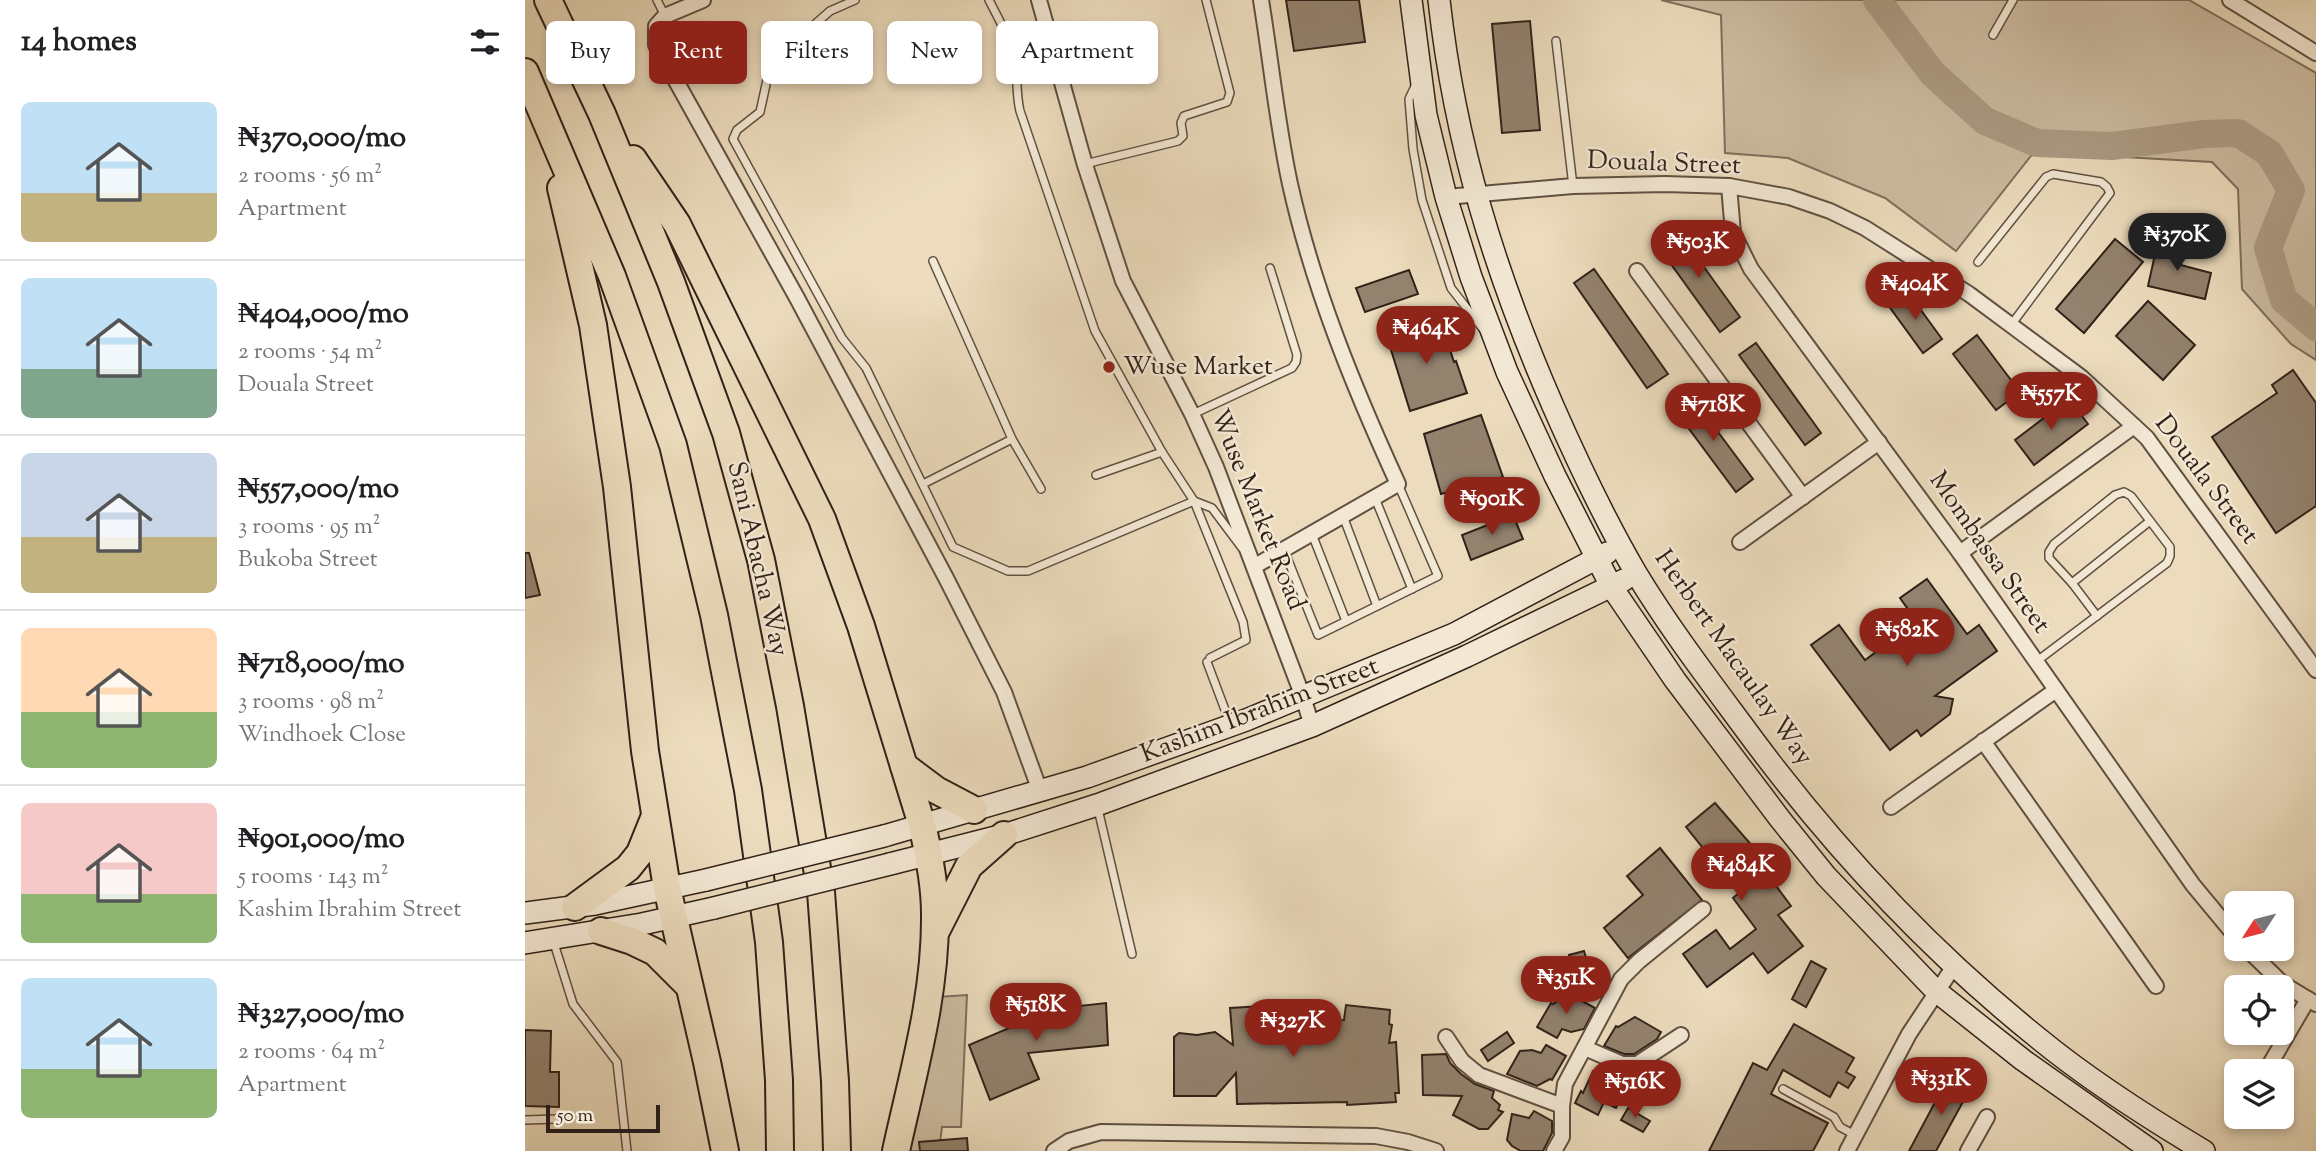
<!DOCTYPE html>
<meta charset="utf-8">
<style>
body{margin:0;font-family:"Sorts Mill Goudy",serif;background:#f6f6f6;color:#202124;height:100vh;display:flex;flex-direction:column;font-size:26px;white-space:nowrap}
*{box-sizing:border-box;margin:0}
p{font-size:23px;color:#757577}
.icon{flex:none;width:38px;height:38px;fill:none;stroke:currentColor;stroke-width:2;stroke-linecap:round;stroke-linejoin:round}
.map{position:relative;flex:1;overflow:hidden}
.drawer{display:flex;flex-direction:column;background:#fff;width:525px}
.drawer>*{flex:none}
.hud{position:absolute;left:21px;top:21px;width:665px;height:63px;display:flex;gap:14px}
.needle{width:46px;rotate:234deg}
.controls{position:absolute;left:1699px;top:891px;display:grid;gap:14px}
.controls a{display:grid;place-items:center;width:70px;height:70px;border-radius:10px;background:#fff;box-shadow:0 4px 10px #0003;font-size:35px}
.scale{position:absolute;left:21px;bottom:18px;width:114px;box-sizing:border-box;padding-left:7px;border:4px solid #322119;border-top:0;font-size:19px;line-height:24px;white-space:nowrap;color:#322119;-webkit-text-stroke:5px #f3e8d4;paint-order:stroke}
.price{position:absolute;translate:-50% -60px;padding:0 16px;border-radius:24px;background:#8f2418;color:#fff;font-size:23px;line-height:46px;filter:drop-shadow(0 2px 4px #0008)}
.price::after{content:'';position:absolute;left:50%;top:42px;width:21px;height:16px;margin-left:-10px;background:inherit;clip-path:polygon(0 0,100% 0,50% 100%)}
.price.current{background:#222;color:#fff}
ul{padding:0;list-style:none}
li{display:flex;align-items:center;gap:21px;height:175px;padding:0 21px}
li+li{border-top:2px solid #e0e0e0}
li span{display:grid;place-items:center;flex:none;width:196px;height:140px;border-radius:10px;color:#555}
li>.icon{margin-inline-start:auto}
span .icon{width:84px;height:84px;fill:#fffc;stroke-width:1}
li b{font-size:30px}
h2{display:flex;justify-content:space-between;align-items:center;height:84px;padding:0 21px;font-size:30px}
.pill{padding:0 24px;border-radius:10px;background:#fff;box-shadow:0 4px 10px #0003;font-size:24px;line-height:63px}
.pill.current{background:#8f2418;color:#fff}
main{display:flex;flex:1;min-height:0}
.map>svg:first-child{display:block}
</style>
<main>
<section class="drawer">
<h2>14 homes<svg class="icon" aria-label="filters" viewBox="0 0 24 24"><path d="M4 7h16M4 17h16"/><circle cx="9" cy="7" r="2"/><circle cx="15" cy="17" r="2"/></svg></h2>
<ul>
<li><span style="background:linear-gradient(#bfe0f5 65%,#c2b280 0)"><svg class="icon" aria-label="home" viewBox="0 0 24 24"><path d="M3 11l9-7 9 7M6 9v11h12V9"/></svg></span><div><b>₦370,000/mo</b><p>2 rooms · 56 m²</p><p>Apartment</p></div></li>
<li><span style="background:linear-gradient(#bfe0f5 65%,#7fa58c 0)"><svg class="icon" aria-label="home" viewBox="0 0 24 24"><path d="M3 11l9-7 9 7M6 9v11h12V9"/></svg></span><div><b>₦404,000/mo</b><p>2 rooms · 54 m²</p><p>Douala Street</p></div></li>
<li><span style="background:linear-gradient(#c9d6e8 60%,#c2b280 0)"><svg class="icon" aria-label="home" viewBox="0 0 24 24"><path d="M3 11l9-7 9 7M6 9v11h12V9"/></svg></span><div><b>₦557,000/mo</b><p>3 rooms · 95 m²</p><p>Bukoba Street</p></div></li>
<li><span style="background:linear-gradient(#ffd9b3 60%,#8fb573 0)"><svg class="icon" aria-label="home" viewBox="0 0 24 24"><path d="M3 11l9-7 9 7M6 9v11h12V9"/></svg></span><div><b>₦718,000/mo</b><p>3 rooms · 98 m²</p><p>Windhoek Close</p></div></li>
<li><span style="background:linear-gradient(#f6c9c9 65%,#8fb573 0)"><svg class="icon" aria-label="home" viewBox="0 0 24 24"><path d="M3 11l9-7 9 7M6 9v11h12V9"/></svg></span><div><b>₦901,000/mo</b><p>5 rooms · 143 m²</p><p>Kashim Ibrahim Street</p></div></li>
<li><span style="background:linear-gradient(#bfe0f5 65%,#8fb573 0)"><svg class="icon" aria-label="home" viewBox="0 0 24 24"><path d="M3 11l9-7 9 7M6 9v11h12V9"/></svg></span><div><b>₦327,000/mo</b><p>2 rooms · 64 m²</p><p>Apartment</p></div></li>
</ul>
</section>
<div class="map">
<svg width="1791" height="1151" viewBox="0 0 1791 1151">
<rect width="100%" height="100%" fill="#ecdcbd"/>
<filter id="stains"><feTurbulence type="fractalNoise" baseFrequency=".00286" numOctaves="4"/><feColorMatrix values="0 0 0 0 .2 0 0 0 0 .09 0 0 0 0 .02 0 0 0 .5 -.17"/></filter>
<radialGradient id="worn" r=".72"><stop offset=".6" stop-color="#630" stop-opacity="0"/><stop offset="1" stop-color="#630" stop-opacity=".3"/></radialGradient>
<!-- green -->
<g fill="#ccbca1" stroke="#7f6e5d" stroke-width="2">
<polygon points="1136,0 1664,0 1791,73 1791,360 1766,344 1717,289 1713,189 1687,162 1509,152 1431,251 1360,198 1263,158 1200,153 1196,15"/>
<polygon points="442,995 436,1127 417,1127 414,1151 380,1151 412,997"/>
</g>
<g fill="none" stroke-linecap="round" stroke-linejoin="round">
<!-- river -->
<polyline stroke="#ad9c85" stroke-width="28" points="1352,0 1408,74 1460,121 1512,143 1587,146 1679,134 1713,133 1744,153 1766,190 1743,248 1759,300 1791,327"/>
</g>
<!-- building -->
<g fill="#93826e" stroke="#322119" stroke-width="2">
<polygon points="761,0 834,0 840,42 769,51"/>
<polygon points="1005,21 1015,130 977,133 967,24"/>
<polygon points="1150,227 1215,317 1195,332 1130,242"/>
<polygon points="1590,239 1618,262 1559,333 1531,309"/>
<polygon points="1633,241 1656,246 1652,264 1686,273 1680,299 1623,286"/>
<polygon points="1069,269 1143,374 1122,388 1049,283"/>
<polygon points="884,270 893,294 840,312 831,288"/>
<polygon points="1382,291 1417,339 1398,353 1363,305"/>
<polygon points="1623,301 1670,345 1638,380 1591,336"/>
<polygon points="915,320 929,362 931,361 942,393 885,411 862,337"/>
<polygon points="1452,335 1495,392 1471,410 1428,354"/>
<polygon points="1231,343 1296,433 1280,445 1214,355"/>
<polygon points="1768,370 1791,403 1791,506 1751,533 1687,437 1752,393 1747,385"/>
<polygon points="1164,393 1228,479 1211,492 1147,406"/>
<polygon points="1544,399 1563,424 1509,465 1490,440"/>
<polygon points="956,415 978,477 916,494 899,434"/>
<polygon points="988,515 998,539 946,560 937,535"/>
<polygon points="0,553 4,553 15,595 0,598"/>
<polygon points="1402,579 1442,634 1454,625 1472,651 1410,696 1428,699 1425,714 1396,736 1392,730 1365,750 1286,645 1314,625 1340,660 1392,622 1375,598"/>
<polygon points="1190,803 1235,855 1231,859 1266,906 1253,915 1278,946 1243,973 1228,953 1182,987 1158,954 1191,930 1205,949 1231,929 1208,898 1214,893 1161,827"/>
<polygon points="1135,848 1177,900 1103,958 1079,928 1118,895 1102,876"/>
<polygon points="1059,951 1067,977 1052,982 1044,955"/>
<polygon points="1286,961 1301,969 1281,1007 1267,999"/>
<polygon points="1046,995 1070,1008 1059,1029 1046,1032 1037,1029 1032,1038 1012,1027 1026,1003 1028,1004 1040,996 1044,998"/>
<polygon points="508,1003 510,1011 581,1003 583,1045 503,1053 514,1079 465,1100 444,1045 496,1023 494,1004"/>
<polygon points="755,1005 756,1021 819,1020 821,1005 865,1010 864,1024 867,1025 864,1043 871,1042 874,1093 870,1093 871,1102 822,1105 822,1102 712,1104 711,1073 691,1096 649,1096 649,1037 654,1033 672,1035 690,1032 708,1045 705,1008"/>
<polygon points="1110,1017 1136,1032 1132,1039 1109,1054 1099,1054 1079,1046 1091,1026 1093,1027"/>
<polygon points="1269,1024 1329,1058 1321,1072 1330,1077 1323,1088 1313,1082 1305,1097 1258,1070 1246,1094 1303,1123 1288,1151 1184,1151 1228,1063 1242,1070"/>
<polygon points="0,1030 26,1031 25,1072 34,1072 34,1107 0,1106"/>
<polygon points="982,1032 989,1043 963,1061 956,1050"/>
<polygon points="1021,1045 1041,1056 1027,1080 1025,1079 1012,1086 982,1074 995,1051 1007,1050 1016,1053"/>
<polygon points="921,1054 925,1063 936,1074 950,1084 969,1091 967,1098 975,1105 973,1110 978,1112 963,1129 954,1129 928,1115 937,1096 898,1095 897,1055"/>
<polygon points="1068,1071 1101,1087 1091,1108 1079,1102 1073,1115 1050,1103 1056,1091 1058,1093"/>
<polygon points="1423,1078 1445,1089 1411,1151 1384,1151"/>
<polygon points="1103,1108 1125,1121 1118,1132 1096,1120"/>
<polygon points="1009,1111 1027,1121 1027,1133 1018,1151 996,1151 987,1146 982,1140 987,1114 1004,1118"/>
<polygon points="442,1138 443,1151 395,1151 394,1142"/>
</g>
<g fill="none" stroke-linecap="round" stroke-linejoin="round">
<defs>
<g id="lane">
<polyline points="132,0 140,16"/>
<polyline points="330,0 305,11 264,47 242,80 235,112 212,130 208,139 317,338 341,368 428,547 483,571 503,571 669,501 687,508 717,548"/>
<path d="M464 0C472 16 482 33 487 50 494 70 490 91 495 111L570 331 637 452 669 501 718 622 721 640 685 658"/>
<polyline points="1468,35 1488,0"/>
<polyline points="1031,41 1048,186"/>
<polyline points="891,84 884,99 888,149 897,200 926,288 958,329"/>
<polyline points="560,164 653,141 658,136 656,123 659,116 702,102 705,93 681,0"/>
<polyline points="408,261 487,439 516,489"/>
<polyline points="1453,262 1521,177 1528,174 1576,182 1582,187 1585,193 1486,325"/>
<polyline points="668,414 767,368 771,362 772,355 745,268"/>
<polyline points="571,475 637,452"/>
<polyline points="398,484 487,439"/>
<polyline points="850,498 887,589"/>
<polyline points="818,516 852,606"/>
<polyline points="787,534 821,621"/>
<polyline points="759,550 793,635 913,576 873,484"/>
<polyline points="1572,616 1547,583 1625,521"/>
<polyline points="1512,661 1642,563 1645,556 1645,547 1606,496 1599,492 1590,495 1529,544 1524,552 1524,558 1547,583"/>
<polyline points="682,662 705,723"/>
<polyline points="573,809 607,954"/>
<polyline points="28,940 48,1004 92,1062 102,1151"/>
<polyline points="1258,1089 1309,1117 1315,1127 1330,1135"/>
<polyline points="0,1120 32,1119"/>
</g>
<g id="street">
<polyline points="178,0 140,16 131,26 131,45 272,298 421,578 479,692 515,791"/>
<polyline points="514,0 560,165 598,281 667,414 691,467 778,697 787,726"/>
<polyline points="1705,0 1791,53"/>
<polyline points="1204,186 1208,233 1226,269 1435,553 1668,885 1712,938"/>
<polyline points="921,197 1048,186 1140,184 1204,186 1264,197 1305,211 1340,228 1444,294 1556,377 1622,438 1791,670"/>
<polyline points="1112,271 1278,497"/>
<polyline points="1215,542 1354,442"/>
<polyline points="1435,553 1609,426"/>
<path d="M730 566 873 484C829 388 788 288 765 184 752 124 746 61 736 0"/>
<polyline points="1458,741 1631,986"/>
<polyline points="1366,807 1531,690"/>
<polyline points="1721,948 1758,984 1791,1004"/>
<polyline points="921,1037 937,1061 954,1075 1037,1106"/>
<polyline points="1060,1048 1097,1064 1112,1064 1156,1035"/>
<polyline points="1741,1071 1783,999"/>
<polyline points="529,1151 544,1141 576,1132 851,1136 883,1142 911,1151"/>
<polyline points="1029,1151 1037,1137 1037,1106 1040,1084 1096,979 1114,961 1178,909"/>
<polyline points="1322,1151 1384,1034 1429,966"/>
<polyline points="1443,1151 1462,1117"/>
</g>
<g id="secondary">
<polyline points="886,0 901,115 921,197 946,277 982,372 1030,476 1086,586 1150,680 1255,819 1301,876 1411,991 1498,1060 1627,1151"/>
<path d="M914 0C930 145 970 273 1028 406 1053 463 1080 520 1111 573 1143 626 1181 676 1218 726 1303 842 1401 948 1513 1038 1564 1080 1622 1117 1679 1151"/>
<polyline points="359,836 562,777 721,720 929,634 1082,553"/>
<polyline points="365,864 479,835 572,805 787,726 942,656 1099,580"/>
<polyline points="0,913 70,904 181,880"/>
<polyline points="0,943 117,924 189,908"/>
</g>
<g id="highway">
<polyline points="23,0 77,114 146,282 201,433 236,560 265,706 296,892 310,1081 312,1151"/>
<polyline points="0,72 87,276 148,445 189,615 223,790 244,942 254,1080 255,1151"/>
<path d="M108 159 152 224 297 519 336 626 397 825C404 854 410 885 410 914 411 995 388 1073 371 1151"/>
<polyline points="36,188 68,325 92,487 120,751 142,888 182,1062 200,1151"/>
<polyline points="379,766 411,790 449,810"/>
<polyline points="50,907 103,868 115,853 130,816"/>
<polyline points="412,929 444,866 479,835"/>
<polyline points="76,931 107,941 130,952 164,986"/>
</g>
</defs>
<!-- lane casing -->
<use href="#lane" stroke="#605042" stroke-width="10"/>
<!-- street casing -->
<use href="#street" stroke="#605042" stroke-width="18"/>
<!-- secondary casing -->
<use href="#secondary" stroke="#322119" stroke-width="24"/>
<!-- highway casing -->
<use href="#highway" stroke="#322119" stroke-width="30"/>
<!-- lane -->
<use href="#lane" stroke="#f3e8d4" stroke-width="7"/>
<!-- street -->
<use href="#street" stroke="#f3e8d4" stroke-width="14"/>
<!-- secondary -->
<use href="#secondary" stroke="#f3e8d4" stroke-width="21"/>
<!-- highway -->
<use href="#highway" stroke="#ecdcbd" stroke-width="26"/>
<defs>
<g id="secondary-bridge">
<polyline points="181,880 359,836"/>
<polyline points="189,908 365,864"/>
</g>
</defs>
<!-- secondary-bridge casing -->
<use href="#secondary-bridge" stroke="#322119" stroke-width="24" stroke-linecap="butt"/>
<!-- secondary-bridge -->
<use href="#secondary-bridge" stroke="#f3e8d4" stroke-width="21"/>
</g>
<!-- markers -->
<circle fill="#8f2418" stroke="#f3e8d4" stroke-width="2.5" cx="584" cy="367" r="7"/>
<g text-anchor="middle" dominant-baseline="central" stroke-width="5" stroke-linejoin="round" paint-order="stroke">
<!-- street labels -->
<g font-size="26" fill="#322119" stroke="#f3e8d4">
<text transform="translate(1139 164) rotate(2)">Douala Street</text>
<text transform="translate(1681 480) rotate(53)">Douala Street</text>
<text transform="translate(732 510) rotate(68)">Wuse Market Road</text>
<text transform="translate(1464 553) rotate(55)">Mombassa Street</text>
<text transform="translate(232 559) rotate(77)">Sani Abacha Way</text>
<text transform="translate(1208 658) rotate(55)">Herbert Macaulay Way</text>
<text transform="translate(735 711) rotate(-21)">Kashim Ibrahim Street</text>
</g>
<!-- poi labels -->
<g font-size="26" fill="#322119" stroke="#f3e8d4" text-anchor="start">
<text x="598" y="367">Wuse Market</text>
</g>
</g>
<rect width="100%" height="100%" filter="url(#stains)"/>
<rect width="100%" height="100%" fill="url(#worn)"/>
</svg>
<div class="controls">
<a><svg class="needle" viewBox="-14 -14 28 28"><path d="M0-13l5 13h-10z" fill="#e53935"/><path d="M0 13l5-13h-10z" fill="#757577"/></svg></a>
<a><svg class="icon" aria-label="locate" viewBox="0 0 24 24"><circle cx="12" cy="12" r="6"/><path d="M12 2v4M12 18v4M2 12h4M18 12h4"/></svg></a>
<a><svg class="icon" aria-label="layers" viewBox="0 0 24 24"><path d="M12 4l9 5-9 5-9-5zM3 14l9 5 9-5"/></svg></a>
</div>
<div class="scale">50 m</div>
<b class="price current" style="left:1652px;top:273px">₦370K</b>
<b class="price" style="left:1173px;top:280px">₦503K</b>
<b class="price" style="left:1390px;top:322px">₦404K</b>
<b class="price" style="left:901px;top:366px">₦464K</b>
<b class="price" style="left:1526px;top:432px">₦557K</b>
<b class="price" style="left:1188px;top:443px">₦718K</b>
<b class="price" style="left:967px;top:537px">₦901K</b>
<b class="price" style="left:1382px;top:668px">₦582K</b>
<b class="price" style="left:1216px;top:903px">₦484K</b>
<b class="price" style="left:1041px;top:1016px">₦351K</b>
<b class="price" style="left:511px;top:1043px">₦518K</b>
<b class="price" style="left:768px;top:1059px">₦327K</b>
<b class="price" style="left:1416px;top:1117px">₦331K</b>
<b class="price" style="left:1110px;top:1120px">₦516K</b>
<div class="hud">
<a class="pill">Buy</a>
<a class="pill current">Rent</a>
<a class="pill">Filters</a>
<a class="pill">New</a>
<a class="pill">Apartment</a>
</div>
</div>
</main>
